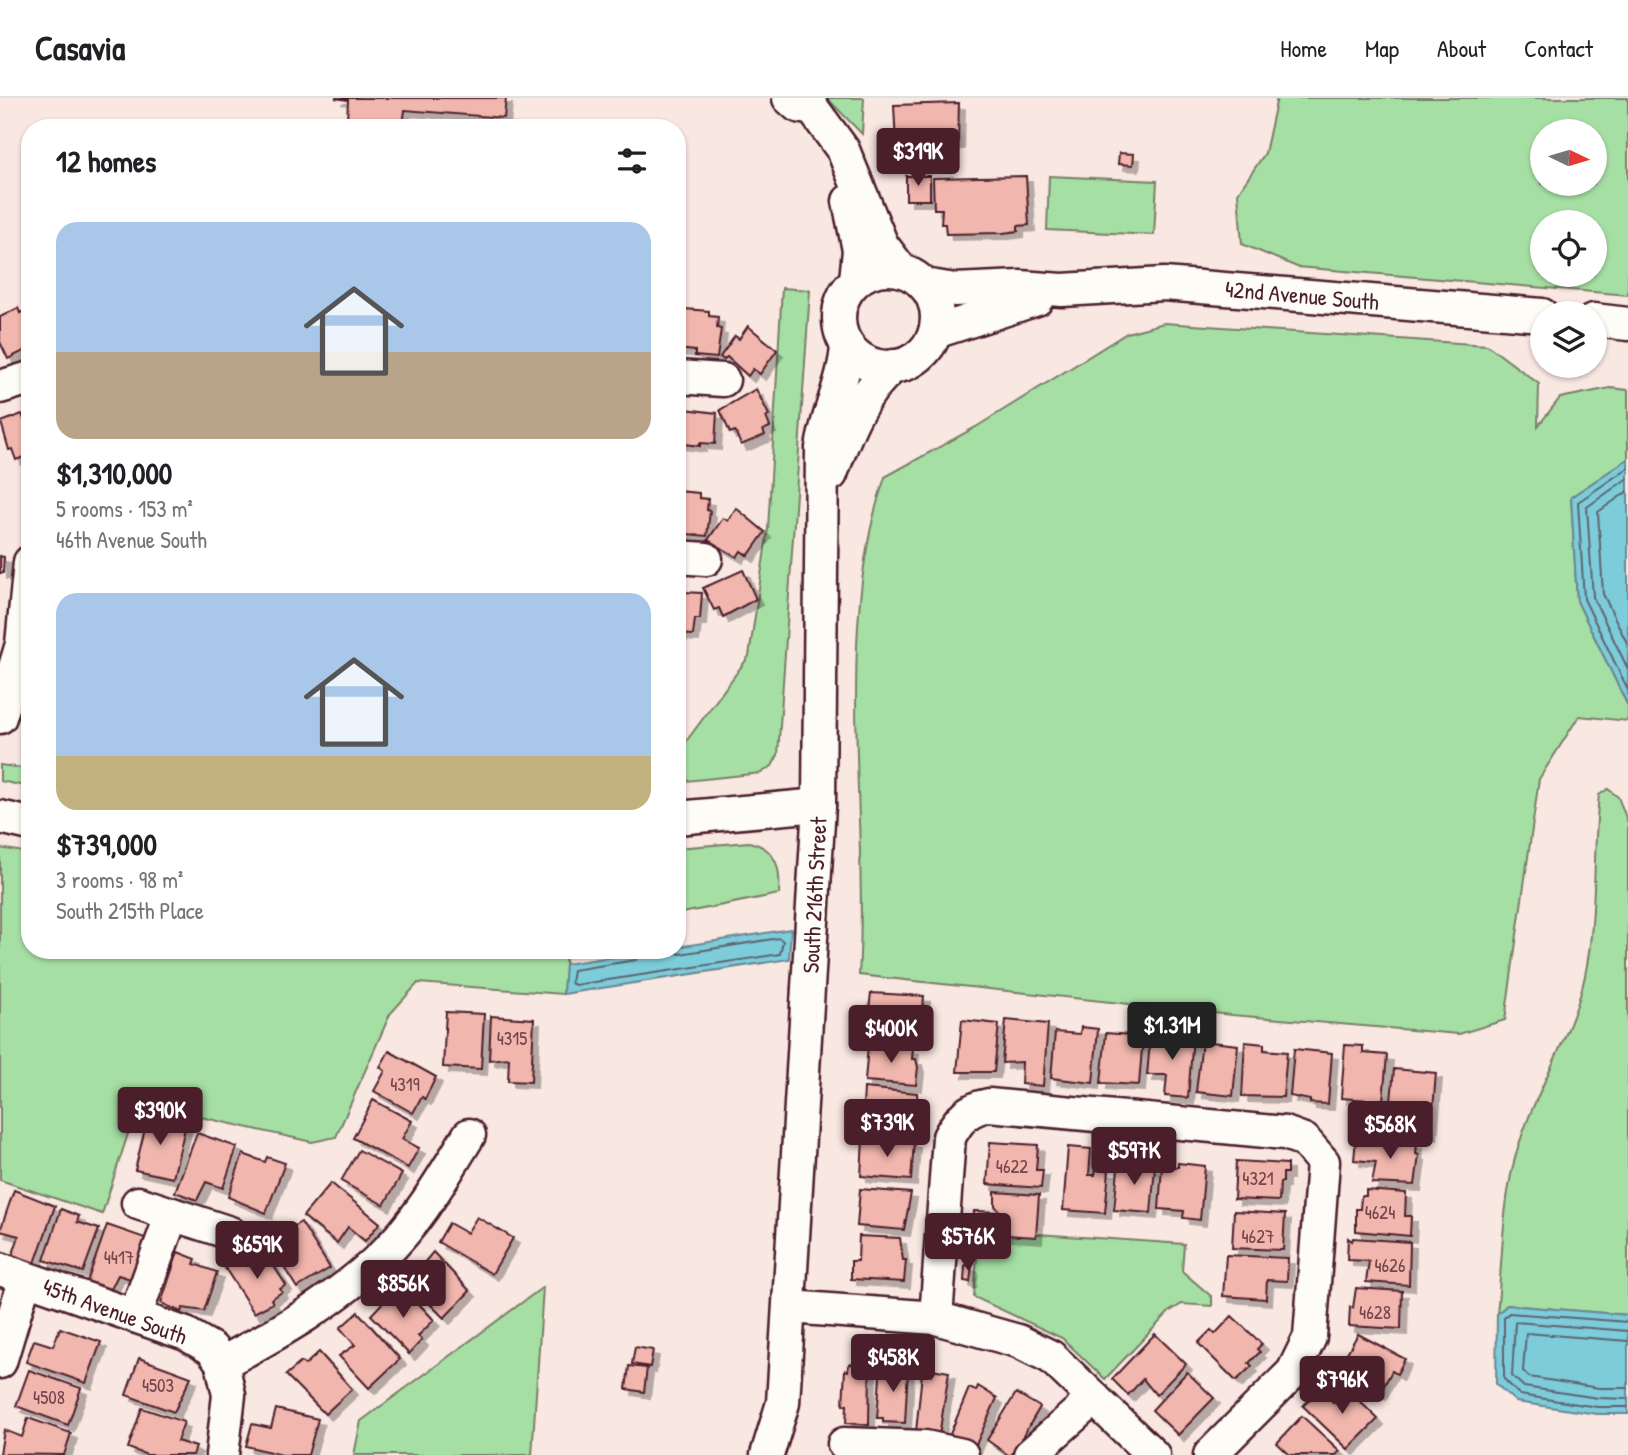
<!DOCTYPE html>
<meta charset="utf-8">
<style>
body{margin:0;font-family:"Patrick Hand",sans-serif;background:#f2f2f2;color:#202124;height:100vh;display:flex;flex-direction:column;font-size:26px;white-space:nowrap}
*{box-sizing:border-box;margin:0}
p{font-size:23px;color:#757577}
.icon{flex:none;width:38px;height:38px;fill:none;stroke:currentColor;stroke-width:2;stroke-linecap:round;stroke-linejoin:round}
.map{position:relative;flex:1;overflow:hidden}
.details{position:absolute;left:21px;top:21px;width:665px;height:840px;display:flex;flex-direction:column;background:#fff;border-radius:28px;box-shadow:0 2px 5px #0004}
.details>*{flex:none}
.needle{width:46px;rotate:95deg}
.tools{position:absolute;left:1530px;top:21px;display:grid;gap:14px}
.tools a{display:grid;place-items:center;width:77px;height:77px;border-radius:50%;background:#fff;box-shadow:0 2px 5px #0004;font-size:35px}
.price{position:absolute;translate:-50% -60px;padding:0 16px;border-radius:7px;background:#4a1f2b;color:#fff;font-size:23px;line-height:46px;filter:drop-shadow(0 2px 4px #0008)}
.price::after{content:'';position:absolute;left:50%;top:42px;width:21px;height:16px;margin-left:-10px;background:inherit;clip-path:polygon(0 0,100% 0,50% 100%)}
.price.current{background:#222;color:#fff}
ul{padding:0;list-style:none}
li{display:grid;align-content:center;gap:14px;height:371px;padding:0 35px}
li span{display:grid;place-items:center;height:217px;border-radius:21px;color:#555}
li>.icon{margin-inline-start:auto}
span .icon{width:126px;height:126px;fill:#fffc;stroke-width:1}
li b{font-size:30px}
h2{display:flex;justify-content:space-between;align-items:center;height:84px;padding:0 35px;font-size:30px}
header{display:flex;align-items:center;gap:42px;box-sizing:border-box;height:98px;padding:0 35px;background:#fff;border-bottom:2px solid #e0e0e0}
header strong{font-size:33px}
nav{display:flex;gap:38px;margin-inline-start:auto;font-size:24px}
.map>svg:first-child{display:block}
</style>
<header>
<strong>Casavia</strong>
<nav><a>Home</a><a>Map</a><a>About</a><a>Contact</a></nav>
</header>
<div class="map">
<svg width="1628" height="1357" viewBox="0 0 1628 1357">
<defs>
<filter id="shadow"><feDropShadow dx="6" dy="6" stdDeviation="0" flood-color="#0004"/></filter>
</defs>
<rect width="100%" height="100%" fill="#f9e7e1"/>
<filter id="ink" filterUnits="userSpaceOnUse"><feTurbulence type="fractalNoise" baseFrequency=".0143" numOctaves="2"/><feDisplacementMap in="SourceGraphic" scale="14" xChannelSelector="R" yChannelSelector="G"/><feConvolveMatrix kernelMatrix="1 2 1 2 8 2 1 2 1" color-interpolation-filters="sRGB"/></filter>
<g filter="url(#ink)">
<!-- green -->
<g fill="#a6dfa4" stroke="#787f68" stroke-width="2" fill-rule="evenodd">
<polygon points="827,0 864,0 862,36"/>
<path d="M1277 0H1628V197L1297 169 1242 146 1238 95 1265 55ZM1542 33H1594V86H1542ZM1542 124H1594V177H1542Z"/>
<polygon points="1049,78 1157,83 1154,137 1047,132"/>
<polygon points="782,190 810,192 778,657 772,668 761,675 677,684 677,649 682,649 749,558 768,431"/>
<path d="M1164 225 1487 247 1539 286 1538 328 1560 300 1610 290 1628 292V361L1571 399 1577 503 1628 608V623L1579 618 1539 681 1505 922 1459 936 1232 917 859 877C869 718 833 529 885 379L976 329 1127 235Z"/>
<polygon points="0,667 30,671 30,689 0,683"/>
<path d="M1608 691 1618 699 1628 725V1217L1507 1207 1497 1216C1502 1169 1502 1114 1513 1068 1527 1007 1564 954 1581 894 1598 834 1592 759 1599 697Z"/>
<path d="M749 744C777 750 781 771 779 796L677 816V750Z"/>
<polygon points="0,750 30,755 30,852 566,852 563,896 418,885 390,916 336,1039 312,1044 138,1005 102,1116 0,1082"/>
<polygon points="979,1132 1184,1146 1182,1173 1212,1199 1212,1208 1182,1206 1170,1213 1105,1281 1062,1240 974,1199"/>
<polygon points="543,1189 532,1357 354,1357 361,1323"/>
</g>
<!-- water -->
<g fill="#7dccda" stroke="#698794" stroke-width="2">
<polygon points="1628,361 1628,608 1577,503 1571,399"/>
<polygon points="791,831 789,861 563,896 565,866 656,852 677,852 677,849"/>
<polygon points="1507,1207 1628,1217 1628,1316 1597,1316 1516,1304 1496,1286 1497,1216"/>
</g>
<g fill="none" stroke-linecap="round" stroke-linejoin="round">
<!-- shore -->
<g stroke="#5e6471" stroke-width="2">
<polyline points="1628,370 1578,404 1584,501 1628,592"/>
<polyline points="1628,380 1587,409 1593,499 1628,571"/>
<polyline points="1628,393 1598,414 1603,496 1628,547"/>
<polyline points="642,852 636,862 573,872 571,885 575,887 780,856 783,843 779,840 680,856 672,852"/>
<polyline points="1628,1224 1509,1215 1504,1220 1504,1281 1520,1297 1597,1309 1628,1309"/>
<polyline points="1628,1233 1515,1224 1512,1278 1524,1289 1598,1300 1628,1301"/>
<polyline points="1628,1243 1526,1235 1523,1273 1529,1279 1599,1290 1628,1290"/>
</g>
</g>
<!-- building -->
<g fill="#f1b6ad" stroke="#4a1f2b" stroke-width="2" filter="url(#shadow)">
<polygon points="335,0 506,0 504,20 405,12 403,27 347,23 348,2"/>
<polygon points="959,5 958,45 937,45 937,49 932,51 918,51 917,45 896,47 894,7"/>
<polygon points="1119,55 1134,56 1133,67 1118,66"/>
<rect x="906" y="78" width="24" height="24"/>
<polygon points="1026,78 1029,127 1018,128 1018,133 1003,135 946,136 945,126 941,126 942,111 934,111 933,80"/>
<polygon points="18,210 20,215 28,211 30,214 30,250 8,261 0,244 0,219"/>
<polygon points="684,211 709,213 709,218 718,219 717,230 721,231 717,260 695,258 695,253 677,251 678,226 683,227"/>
<polygon points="748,228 777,252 760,276 753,271 748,278 727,259 724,262 720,259 735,238 739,241"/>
<polygon points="756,291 769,317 766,319 770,329 763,332 765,337 741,347 735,333 730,335 720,312"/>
<polygon points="677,310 717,315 715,346 700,345 700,348 677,345"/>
<polygon points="22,316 24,321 30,319 30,363 26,364 24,359 16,362 12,351 9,352 1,324"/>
<polygon points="677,393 699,395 699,400 708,401 707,412 710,413 707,438 677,435"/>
<polygon points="736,410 765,434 748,458 741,453 737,459 708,442 723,420 728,423"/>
<polygon points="0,458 4,459 3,475 0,475"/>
<polygon points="743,472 756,501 723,519 719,510 714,512 703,490"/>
<polygon points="677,488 683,489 683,494 702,495 700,521 695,521 693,537 677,536"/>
<polygon points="871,895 924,898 921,940 874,937 876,912 869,912"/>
<polygon points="446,914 484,916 481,971 443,969"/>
<polygon points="491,918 534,921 531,984 508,983 509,960 489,962"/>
<polygon points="962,922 999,926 994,974 957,974"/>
<polygon points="1006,922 1048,926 1043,988 1021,986 1022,964 1002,965"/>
<polygon points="1081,929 1098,931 1093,985 1051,980 1055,934 1080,936"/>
<polygon points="1151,934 1193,938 1188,1000 1165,998 1167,977 1147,977"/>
<polygon points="1106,935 1143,938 1139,987 1101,985"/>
<polygon points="1202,943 1238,947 1233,998 1196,994"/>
<polygon points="1245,944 1264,946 1264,952 1287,954 1283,999 1242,998"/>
<polygon points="868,947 913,950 912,961 916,961 918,969 916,987 865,983"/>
<polygon points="1345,947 1363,948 1363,955 1387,957 1383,1003 1341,1000"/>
<polygon points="1294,951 1332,955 1328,1006 1310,1005 1310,1002 1290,998"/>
<polygon points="389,953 436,979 425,1001 422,999 413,1015 374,993 385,973 380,969"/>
<polygon points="1394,971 1436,975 1431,1036 1409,1035 1410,1013 1390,1014"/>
<polygon points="864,990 917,995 918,1010 914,1009 913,1031 908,1030 907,1037 868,1033 870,1009 863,1008"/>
<polygon points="373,1002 412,1023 402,1041 419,1050 408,1070 353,1040"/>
<polygon points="148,1018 186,1026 173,1080 135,1072"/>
<polygon points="197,1035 237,1049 223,1090 206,1084 197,1102 175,1094"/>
<polygon points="863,1041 914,1044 911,1082 861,1078"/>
<polygon points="1356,1041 1417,1045 1416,1056 1419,1057 1415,1087 1372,1085 1376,1064 1354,1062"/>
<polygon points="990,1044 1038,1047 1036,1072 1043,1072 1041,1090 987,1086"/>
<polygon points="1068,1049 1091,1051 1089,1077 1095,1077 1096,1071 1109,1072 1105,1115 1063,1112"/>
<polygon points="359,1052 402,1076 384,1107 341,1083"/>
<polygon points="243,1056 265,1064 267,1059 285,1065 266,1115 228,1099"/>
<polygon points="1119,1060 1136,1061 1136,1065 1155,1069 1151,1115 1114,1112"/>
<polygon points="1236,1063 1287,1066 1287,1075 1283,1075 1283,1084 1280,1084 1279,1103 1234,1101"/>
<polygon points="1178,1065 1205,1068 1200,1122 1183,1120 1184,1113 1159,1111 1162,1068 1178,1069"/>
<polygon points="331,1085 380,1125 365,1143 348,1129 337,1145 303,1118"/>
<polygon points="860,1091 911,1095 904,1132 857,1128"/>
<polygon points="14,1092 55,1108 34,1168 12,1159 19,1138 0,1133"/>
<polygon points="1366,1092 1406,1095 1405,1118 1411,1118 1410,1138 1356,1133 1356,1111 1360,1111 1361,1098 1366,1098"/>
<polygon points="995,1094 1039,1097 1036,1139 973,1135 974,1113 1000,1114 995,1108"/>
<polygon points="61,1111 79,1118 77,1124 99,1131 83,1174 44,1162"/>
<polygon points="1234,1113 1285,1116 1283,1152 1232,1150"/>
<polygon points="477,1119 513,1140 492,1176 438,1144 449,1125 467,1135"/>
<polygon points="301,1124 330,1170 297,1190 268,1144"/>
<polygon points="107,1127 148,1141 134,1182 118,1177 109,1195 86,1187"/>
<polygon points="859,1138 900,1140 903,1162 906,1162 904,1184 851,1181 851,1163 858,1163"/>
<polygon points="1348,1140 1352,1143 1353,1140 1410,1144 1409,1187 1366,1184 1369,1163 1347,1162"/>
<polygon points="264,1153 286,1187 280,1191 282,1194 271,1201 273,1205 254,1215 225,1170 241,1160 245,1165"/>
<polygon points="178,1154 196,1161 194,1166 217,1174 204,1213 183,1210 181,1214 161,1205"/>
<polygon points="433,1154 470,1193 444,1220 408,1184"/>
<polygon points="1226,1157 1288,1160 1287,1183 1267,1182 1266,1201 1223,1198"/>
<polygon points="965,1167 972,1168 970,1184 964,1183"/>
<polygon points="1356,1190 1402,1193 1401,1231 1349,1228 1350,1209 1353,1210"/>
<polygon points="406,1192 434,1222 418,1238 422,1242 409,1256 371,1217 386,1201 388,1203 397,1193 401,1197"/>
<polygon points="358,1214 400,1261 369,1290 339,1258 355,1247 340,1230"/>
<polygon points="1232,1218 1262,1246 1257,1251 1260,1254 1249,1265 1252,1268 1236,1283 1198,1245 1211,1232 1215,1236"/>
<polygon points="60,1230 101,1244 86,1285 26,1264 34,1242 53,1248"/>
<polygon points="1155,1236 1186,1266 1156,1297 1143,1281 1128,1297 1112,1281"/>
<polygon points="1358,1236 1405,1261 1397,1276 1392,1273 1380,1295 1340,1274 1347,1260 1352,1263 1354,1259 1347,1255"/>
<polygon points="635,1249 653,1252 650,1269 632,1266"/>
<polygon points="319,1254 352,1291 325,1316 286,1277 301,1264 305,1267"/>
<polygon points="139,1260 191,1279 174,1314 126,1297"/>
<polygon points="849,1266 870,1268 869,1327 846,1325 847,1307 843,1307 845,1272 848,1273"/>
<polygon points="881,1266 895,1267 895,1271 908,1270 905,1325 883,1324 883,1320 877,1320"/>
<polygon points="629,1268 647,1270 644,1294 626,1291"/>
<polygon points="932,1271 949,1274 939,1338 916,1334 922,1275 931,1277"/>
<polygon points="29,1272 81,1290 68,1327 16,1308"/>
<polygon points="1187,1274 1214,1300 1178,1337 1152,1312"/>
<polygon points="978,1288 997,1300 974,1351 953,1342 955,1339 950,1336 969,1290 976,1293"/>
<polygon points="1320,1291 1334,1305 1347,1291 1378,1321 1348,1351 1303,1308"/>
<polygon points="1016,1295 1040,1309 1012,1357 1008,1357 987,1342"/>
<polygon points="142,1310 184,1324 177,1343 196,1349 193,1357 147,1357 128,1350"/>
<polygon points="276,1311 318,1321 308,1357 282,1357 246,1348 252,1326 271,1330"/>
<polygon points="1302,1318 1340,1353 1336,1357 1290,1357 1277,1345"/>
<polygon points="28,1320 71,1335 64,1357 0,1356 4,1332 22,1339"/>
</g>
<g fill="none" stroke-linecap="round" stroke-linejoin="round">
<defs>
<g id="minor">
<polyline points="789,0 798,8 813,11 843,52 882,147 901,172"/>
<polyline points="849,103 859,152 856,182"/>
<circle cx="888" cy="220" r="49"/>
<polyline points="924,187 955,192 1020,189 1062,192 1164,186 1542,217"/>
<polyline points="1594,222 1628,226"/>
<polyline points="935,234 1037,201"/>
<polyline points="677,279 723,282"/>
<polyline points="0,289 30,280"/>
<path d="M831 376C845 337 860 295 894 268"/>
<polyline points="677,459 706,461"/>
<polyline points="0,619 22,546 30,464"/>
<polyline points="0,719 30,726"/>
<polyline points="677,720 819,707"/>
<polyline points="138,1105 230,1135"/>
<polyline points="0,1171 186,1236 212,1251 222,1265"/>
<polyline points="790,1209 936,1220 1018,1243 1051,1259 1153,1357"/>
<polyline points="135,1218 172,1116"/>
<path d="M936 1220 949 1039C959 1021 967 1011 989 1007L1285 1035 1304 1042 1323 1064 1310 1239 1293 1274 1210 1357"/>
<polyline points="0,1264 25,1181"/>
<polyline points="844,1346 925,1349 962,1357"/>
<path d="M222 1357 229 1297 222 1265C279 1235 335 1203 382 1158 418 1124 443 1079 469 1037"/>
<path d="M767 1357 783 1305 819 707 822 350C827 316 845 282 847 248"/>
<polyline points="1030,1357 1094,1300"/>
</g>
</defs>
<!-- minor casing -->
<use href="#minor" stroke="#4a1f2b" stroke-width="37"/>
<!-- minor -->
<use href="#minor" stroke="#fdfcf7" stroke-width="32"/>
</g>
</g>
<g text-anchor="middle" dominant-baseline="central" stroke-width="6" stroke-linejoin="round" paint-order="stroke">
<!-- number labels -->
<g font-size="19" fill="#74454c">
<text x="512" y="940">4315</text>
<text x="405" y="986">4319</text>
<text x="1012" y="1068">4622</text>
<text x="1258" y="1080">4321</text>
<text x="1380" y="1114">4624</text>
<text x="1258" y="1138">4627</text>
<text x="119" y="1159">4417</text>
<text x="1390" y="1167">4626</text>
<text x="1375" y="1214">4628</text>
<text x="158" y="1287">4503</text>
<text x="49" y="1299">4508</text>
</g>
<!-- street labels -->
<g font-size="23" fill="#4a1f2b" stroke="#fdfcf7">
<text transform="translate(1302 197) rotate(5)">42nd Avenue South</text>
<text transform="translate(814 797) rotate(-87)">South 216th Street</text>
<text transform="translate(115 1213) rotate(20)">45th Avenue South</text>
</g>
</g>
</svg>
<div class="tools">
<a><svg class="needle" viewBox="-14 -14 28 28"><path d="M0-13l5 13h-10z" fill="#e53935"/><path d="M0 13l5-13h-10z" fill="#757577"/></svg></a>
<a><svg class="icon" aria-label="locate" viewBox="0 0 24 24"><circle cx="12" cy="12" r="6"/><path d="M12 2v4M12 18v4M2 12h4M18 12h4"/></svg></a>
<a><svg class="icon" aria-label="layers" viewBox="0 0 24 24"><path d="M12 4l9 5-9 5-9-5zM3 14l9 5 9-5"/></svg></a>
</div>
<b class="price" style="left:918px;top:90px">$319K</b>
<b class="price current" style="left:1172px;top:964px">$1.31M</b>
<b class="price" style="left:891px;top:967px">$400K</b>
<b class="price" style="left:160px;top:1049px">$390K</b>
<b class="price" style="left:887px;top:1061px">$739K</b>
<b class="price" style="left:1390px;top:1063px">$568K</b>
<b class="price" style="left:1134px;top:1089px">$597K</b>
<b class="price" style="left:968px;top:1175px">$576K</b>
<b class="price" style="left:257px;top:1183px">$659K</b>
<b class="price" style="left:403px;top:1222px">$856K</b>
<b class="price" style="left:893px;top:1296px">$458K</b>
<b class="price" style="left:1342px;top:1318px">$796K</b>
<section class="details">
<h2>12 homes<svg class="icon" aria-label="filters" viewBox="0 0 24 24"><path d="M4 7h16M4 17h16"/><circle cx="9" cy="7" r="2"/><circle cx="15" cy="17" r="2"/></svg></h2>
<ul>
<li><span style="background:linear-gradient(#a9c7e8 60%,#b9a48a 0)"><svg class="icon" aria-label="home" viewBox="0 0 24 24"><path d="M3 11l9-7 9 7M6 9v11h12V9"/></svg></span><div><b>$1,310,000</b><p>5 rooms · 153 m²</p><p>46th Avenue South</p></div></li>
<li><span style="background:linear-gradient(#a9c7e8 75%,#c2b280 0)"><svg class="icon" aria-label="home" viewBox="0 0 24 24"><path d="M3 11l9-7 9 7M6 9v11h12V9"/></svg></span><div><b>$739,000</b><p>3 rooms · 98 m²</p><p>South 215th Place</p></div></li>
</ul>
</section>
</div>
